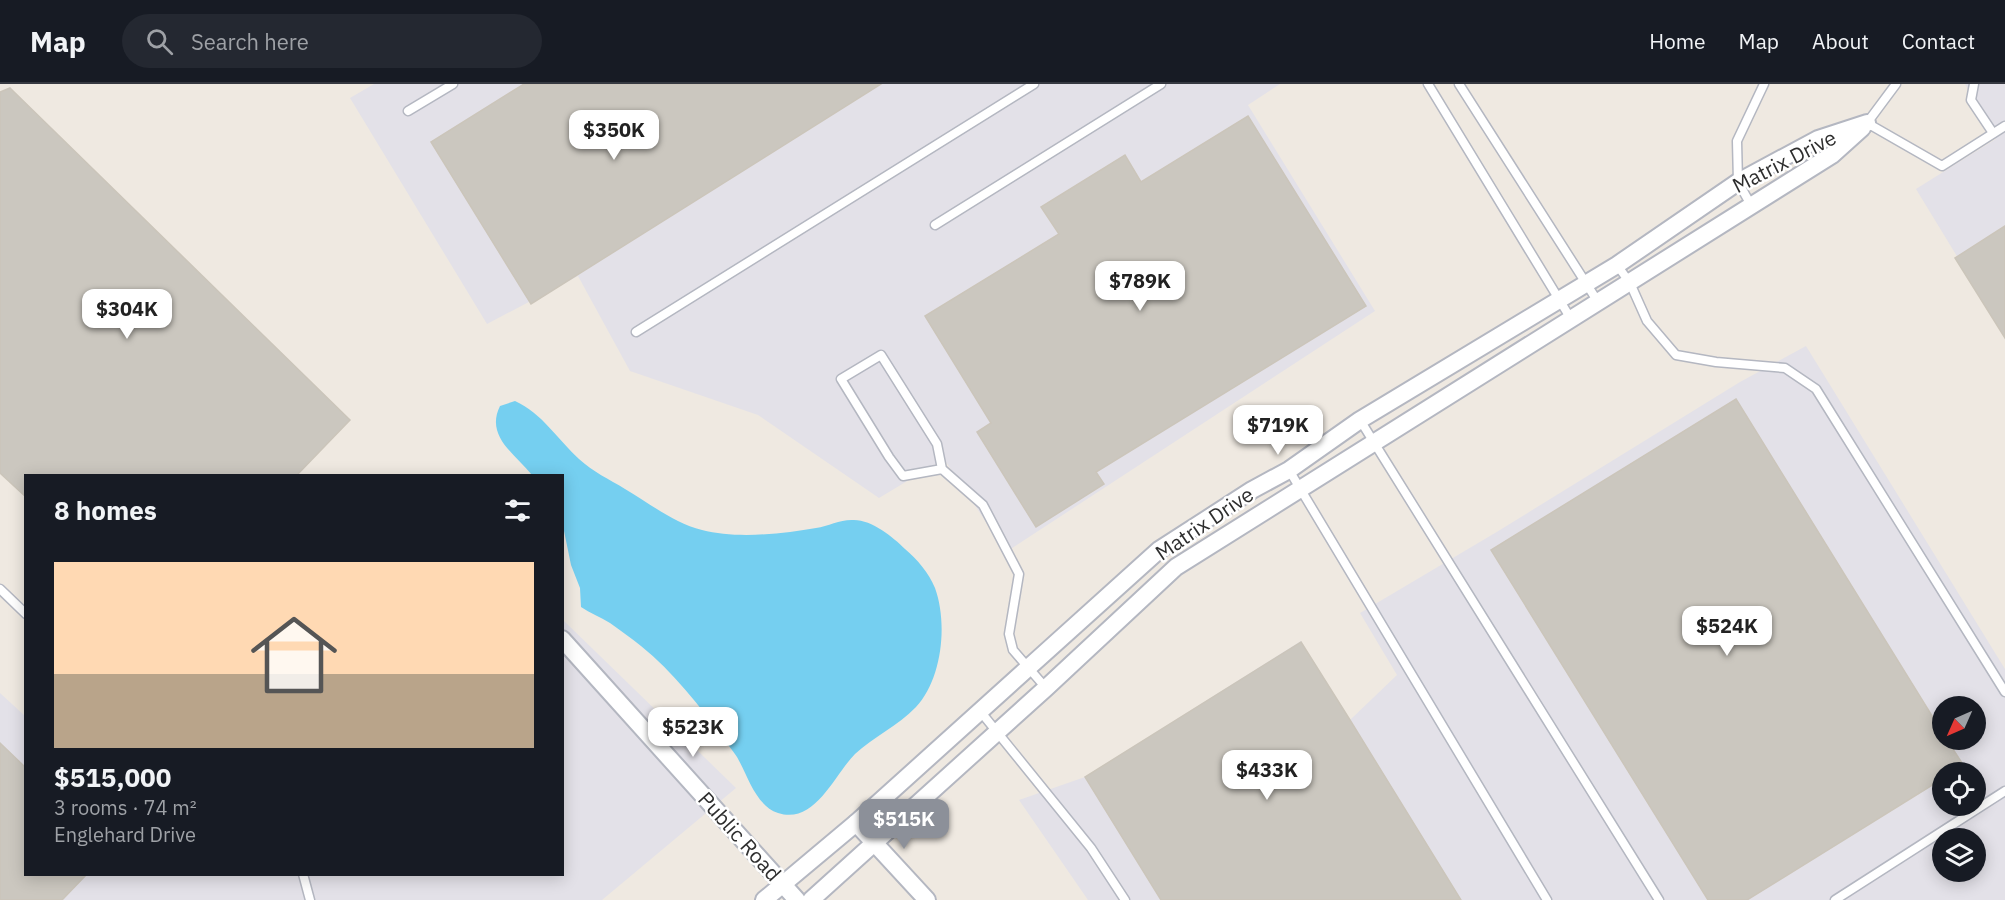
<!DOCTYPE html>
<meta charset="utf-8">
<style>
body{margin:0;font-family:"IBM Plex Sans",sans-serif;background:#242831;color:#f1f3f6;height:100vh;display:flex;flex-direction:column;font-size:22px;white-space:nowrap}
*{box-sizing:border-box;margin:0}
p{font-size:20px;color:#9ea1a6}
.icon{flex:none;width:33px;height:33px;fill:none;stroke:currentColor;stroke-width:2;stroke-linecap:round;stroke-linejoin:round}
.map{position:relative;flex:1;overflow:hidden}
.sheet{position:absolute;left:24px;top:390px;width:540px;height:402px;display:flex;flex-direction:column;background:#171b24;border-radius:0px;box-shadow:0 3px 15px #0003}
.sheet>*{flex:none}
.needle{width:39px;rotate:225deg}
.controls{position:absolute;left:1932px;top:612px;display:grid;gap:12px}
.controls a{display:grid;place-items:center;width:54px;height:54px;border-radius:50%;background:#171b24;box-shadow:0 3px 15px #0003;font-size:30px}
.price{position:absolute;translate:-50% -51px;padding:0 14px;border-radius:12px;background:#fff;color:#222;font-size:20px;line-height:39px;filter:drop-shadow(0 2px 3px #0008)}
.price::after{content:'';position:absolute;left:50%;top:36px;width:18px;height:14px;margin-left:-9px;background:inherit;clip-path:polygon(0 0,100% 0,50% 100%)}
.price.on{background:#8c9099;color:#fff}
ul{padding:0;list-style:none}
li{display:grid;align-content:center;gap:12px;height:318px;padding:0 30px}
li span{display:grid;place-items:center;height:186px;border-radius:0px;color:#555}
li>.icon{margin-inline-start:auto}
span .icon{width:108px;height:108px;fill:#fffc;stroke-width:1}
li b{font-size:26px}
h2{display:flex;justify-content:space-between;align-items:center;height:72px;padding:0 30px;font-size:26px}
header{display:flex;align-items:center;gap:36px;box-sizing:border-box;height:84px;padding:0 30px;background:#171b24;border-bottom:2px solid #363941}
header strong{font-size:28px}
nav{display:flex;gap:33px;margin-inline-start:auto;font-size:21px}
.search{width:420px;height:54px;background:#242831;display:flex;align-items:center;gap:15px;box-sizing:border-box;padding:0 21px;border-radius:33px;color:#9ea1a6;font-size:22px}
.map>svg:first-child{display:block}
</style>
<header>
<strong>Map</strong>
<div class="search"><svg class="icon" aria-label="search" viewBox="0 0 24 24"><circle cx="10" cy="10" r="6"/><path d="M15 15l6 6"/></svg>Search here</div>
<nav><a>Home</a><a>Map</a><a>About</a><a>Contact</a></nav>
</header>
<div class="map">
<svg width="2005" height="816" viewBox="0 0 2005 816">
<rect width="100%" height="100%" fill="#efe9e1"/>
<!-- industrial -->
<g fill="#e3e1e8" fill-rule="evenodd">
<polygon points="374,0 1280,0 1248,21 1375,227 1006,468 944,375 879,414 758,331 630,287 578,192 487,240 350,14"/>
<polygon points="1965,0 2005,0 2005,251 1916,105 1996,55"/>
<path d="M1806 262 2005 585V816H1088L1019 716 1085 693 1301 557 1350 636 1397 591 1360 529 1495 449 1740 298ZM1942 622H1976V656H1942ZM1942 688H1976V722H1942ZM1942 754H1976V788H1942Z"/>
<polygon points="563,536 736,704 602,816 0,816 0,609 25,632 26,790 562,790"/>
</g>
<!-- water -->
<path fill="#75cff0" d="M515 317C542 329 558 356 579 375 593 388 609 395 625 405 649 419 674 439 702 446 736 455 782 450 816 444 829 442 841 435 854 436 872 436 893 453 905 465 917 475 929 489 935 504 948 540 942 595 916 623 898 642 873 653 855 670 834 691 815 741 778 729 756 722 748 692 737 673 733 667 728 661 724 655 700 622 673 588 641 562 631 554 620 546 610 539 600 533 590 529 581 523L580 504 571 481 563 442 562 392 532 391C515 370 485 352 500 322Z"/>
<!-- building -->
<g fill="#cbc7bf" stroke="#cbc5ba" stroke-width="1.5">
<polygon points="524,0 881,0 531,220 431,58"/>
<polygon points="10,4 350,336 296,392 26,392 26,413 0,389 0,8"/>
<polygon points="1248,32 1366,222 1096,388 1104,400 1036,443 977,348 991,339 925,232 1059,150 1041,123 1125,71 1141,98"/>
<polygon points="2005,142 2005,254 1955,174"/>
<polygon points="1736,315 1942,648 1942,656 1947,656 1964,682 1954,688 1942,688 1942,695 1747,816 1708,816 1491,466"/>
<polygon points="1301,558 1350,636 1461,816 1161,816 1085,693"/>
<polygon points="0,659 26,684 26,790 87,790 62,816 0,816"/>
</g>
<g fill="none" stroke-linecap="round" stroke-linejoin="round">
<defs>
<g id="service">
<polyline points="1428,0 1571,235"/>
<polyline points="1459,0 1598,218"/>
<polyline points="1896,0 1867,39 1942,82 2005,42"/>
<polyline points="1974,0 1971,16 1993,49"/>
<polyline points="408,27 453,0"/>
<polyline points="1751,121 1738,98 1737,57 1764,0"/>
<polyline points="935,141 1161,0"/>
<polyline points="1617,181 1630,199 1647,237 1676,271 1716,278 1785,284 1816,305 2005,608"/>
<polyline points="636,248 1034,0"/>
<polyline points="1360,336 1659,816"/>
<polyline points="942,385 937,360 881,271 841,295 889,373 903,392 942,385 983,421 1019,490 1009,550 1013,566 1046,604"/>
<polyline points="1289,386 1547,816"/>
<polyline points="0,505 26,530"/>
<polyline points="980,627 1091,764 1125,816"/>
<polyline points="303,790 310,816"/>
<polyline points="1835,816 2005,707"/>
</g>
<g id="minor">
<polyline points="562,555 797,816"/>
<polyline points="856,739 927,816"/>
<polyline points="764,816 856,739 1159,466 1252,406 1289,386 1360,336 1617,181 1738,98 1818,55 1867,39"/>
<polyline points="811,816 1046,604 1176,483 1832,71 1862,44"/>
</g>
</defs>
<!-- service casing -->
<use href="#service" stroke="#b4b7c1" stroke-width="11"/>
<!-- minor casing -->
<use href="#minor" stroke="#b4b7c1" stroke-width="20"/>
<!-- service -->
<use href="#service" stroke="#fff" stroke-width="8"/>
<!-- minor -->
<use href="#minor" stroke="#fff" stroke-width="16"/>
</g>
<g text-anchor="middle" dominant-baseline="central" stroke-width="5" stroke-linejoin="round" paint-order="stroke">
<!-- street labels -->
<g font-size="21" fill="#2e2e2e" stroke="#fff">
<text transform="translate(1784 77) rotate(-27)">Matrix Drive</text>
<text transform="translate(1204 439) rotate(-34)">Matrix Drive</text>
<text transform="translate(740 752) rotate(48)">Public Road</text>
</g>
</g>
</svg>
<div class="controls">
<a><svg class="needle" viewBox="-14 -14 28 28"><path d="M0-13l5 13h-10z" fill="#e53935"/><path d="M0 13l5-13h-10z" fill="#9ea1a6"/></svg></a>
<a><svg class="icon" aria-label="locate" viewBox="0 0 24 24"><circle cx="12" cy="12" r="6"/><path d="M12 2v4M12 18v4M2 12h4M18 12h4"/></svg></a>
<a><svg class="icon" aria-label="layers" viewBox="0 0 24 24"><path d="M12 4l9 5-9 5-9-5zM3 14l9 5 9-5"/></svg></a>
</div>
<b class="price" style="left:614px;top:77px">$350K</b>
<b class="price" style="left:1140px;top:228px">$789K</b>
<b class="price" style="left:127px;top:256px">$304K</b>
<b class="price" style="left:1278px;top:372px">$719K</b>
<b class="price" style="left:1727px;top:573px">$524K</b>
<b class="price" style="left:693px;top:674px">$523K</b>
<b class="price" style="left:1267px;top:717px">$433K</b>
<b class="price on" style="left:904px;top:766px">$515K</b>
<section class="sheet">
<h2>8 homes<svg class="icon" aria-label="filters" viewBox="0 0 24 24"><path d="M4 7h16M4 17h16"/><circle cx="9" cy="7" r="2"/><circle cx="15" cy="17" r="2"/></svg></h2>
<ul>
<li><span style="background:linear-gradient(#ffd9b3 60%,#b9a48a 0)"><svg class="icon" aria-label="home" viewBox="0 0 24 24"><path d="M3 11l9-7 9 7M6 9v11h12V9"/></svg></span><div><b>$515,000</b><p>3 rooms · 74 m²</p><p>Englehard Drive</p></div></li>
</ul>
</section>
</div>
